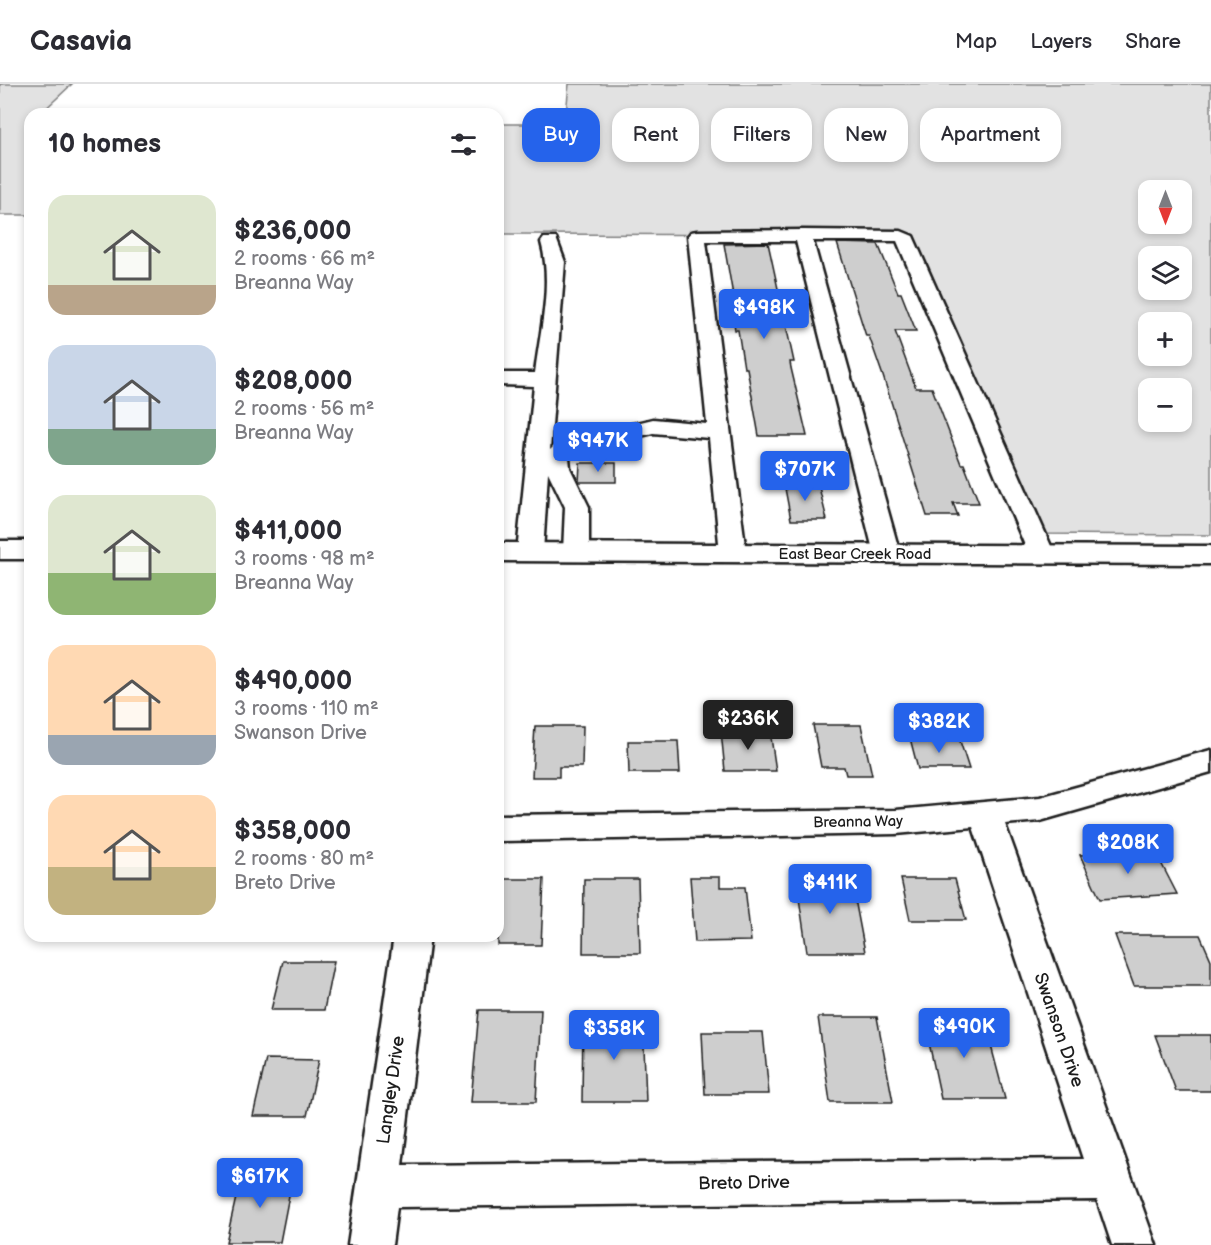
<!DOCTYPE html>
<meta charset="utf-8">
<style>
body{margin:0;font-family:"Balsamiq Sans",sans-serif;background:#f2f2f3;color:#2b2b33;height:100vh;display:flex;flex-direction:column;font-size:22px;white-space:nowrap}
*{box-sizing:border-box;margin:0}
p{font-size:20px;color:#7c7c81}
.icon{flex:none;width:33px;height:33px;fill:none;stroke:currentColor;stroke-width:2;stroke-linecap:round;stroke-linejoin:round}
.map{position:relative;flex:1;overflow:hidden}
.drawer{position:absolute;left:24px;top:24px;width:480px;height:834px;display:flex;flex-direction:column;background:#fff;border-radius:18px;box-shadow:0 3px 9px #0003}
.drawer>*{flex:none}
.top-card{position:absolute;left:522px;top:24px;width:570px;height:54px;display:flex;gap:12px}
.needle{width:39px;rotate:180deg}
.fabs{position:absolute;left:1138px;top:96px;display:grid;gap:12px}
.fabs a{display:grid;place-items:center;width:54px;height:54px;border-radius:12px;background:#fff;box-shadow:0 3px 9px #0003;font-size:30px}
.price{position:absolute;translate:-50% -51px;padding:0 14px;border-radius:6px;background:#2563eb;color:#fff;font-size:20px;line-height:39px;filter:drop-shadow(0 2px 3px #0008)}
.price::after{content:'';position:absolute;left:50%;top:36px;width:18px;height:14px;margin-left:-9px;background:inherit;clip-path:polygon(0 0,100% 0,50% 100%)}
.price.active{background:#222;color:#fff}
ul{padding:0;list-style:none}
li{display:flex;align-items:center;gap:18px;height:150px;padding:0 24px}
li span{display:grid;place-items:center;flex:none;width:168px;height:120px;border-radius:18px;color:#555}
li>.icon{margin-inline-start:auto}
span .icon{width:72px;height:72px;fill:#fffc;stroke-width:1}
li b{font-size:26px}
h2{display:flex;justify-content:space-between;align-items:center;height:72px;padding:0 24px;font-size:26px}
.pill{padding:0 21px;border-radius:18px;background:#fff;box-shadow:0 3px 9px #0003;font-size:21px;line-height:54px}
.pill.active{background:#2563eb;color:#fff}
header{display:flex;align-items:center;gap:36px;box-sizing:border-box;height:84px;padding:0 30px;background:#fff;border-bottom:2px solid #e1e1e2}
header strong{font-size:28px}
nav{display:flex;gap:33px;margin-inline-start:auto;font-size:21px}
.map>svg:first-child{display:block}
</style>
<header>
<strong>Casavia</strong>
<nav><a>Map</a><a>Layers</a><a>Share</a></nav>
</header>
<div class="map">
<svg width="1211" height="1161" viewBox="0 0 1211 1161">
<rect width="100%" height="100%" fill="#fff"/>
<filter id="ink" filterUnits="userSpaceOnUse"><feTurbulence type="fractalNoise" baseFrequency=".0167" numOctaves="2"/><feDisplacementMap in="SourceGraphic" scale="12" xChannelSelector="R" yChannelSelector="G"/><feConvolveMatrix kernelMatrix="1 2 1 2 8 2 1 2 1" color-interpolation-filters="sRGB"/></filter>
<g filter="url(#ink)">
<!-- green -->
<g fill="#e2e2e2" stroke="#7f7f7f" stroke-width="1.5" fill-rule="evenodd">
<polygon points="0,0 72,0 40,30 30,30 30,131 0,131"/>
<path d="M569 0H1211V451L1032 450 907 151 498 150V40H565ZM1149 106H1182V140H1149ZM1149 172H1182V206H1149ZM1149 238H1182V272H1149ZM1149 304H1182V338H1149Z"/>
</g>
<!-- building -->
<g fill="#cecece" stroke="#1c1c1c" stroke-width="1.5">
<polygon points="768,159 794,278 790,278 791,284 807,352 759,352 747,284 744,284 738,246 735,246 731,217 734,217 724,160"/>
<polygon points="837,159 878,160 898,209 901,209 916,247 895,247 906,277 916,304 932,304 961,380 964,380 979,419 953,419 958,432 927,432 883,292 869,252 866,252"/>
<polygon points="580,379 616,379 616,398 579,398"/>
<polygon points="784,399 818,399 827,436 791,436"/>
<polygon points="813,641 861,641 872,691 846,691 844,683 821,683"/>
<polygon points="535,642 583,642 582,683 559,683 559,693 532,693"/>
<polygon points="721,647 770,647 776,687 725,687"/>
<polygon points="910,654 959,654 969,685 918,685"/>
<polygon points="628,657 678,657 680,689 629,689"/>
<polygon points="1155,767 1177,810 1100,815 1080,771"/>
<polygon points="690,793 720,793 720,803 745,803 751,857 695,858"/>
<polygon points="796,794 851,794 865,868 807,868"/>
<polygon points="498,795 544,795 541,861 498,861"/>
<polygon points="584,795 638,795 640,869 583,869"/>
<polygon points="901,795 955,795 966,836 910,836"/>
<polygon points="1115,851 1200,851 1211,876 1211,902 1134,902"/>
<polygon points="283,877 334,877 324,926 271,926"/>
<polygon points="479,926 541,926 536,1018 471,1018"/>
<polygon points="818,933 877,933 893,1018 830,1018"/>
<polygon points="583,935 643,935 646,1018 582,1018"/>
<polygon points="924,935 984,935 1005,1015 941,1015"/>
<polygon points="702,948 763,948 769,1010 705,1010"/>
<polygon points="1155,951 1211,951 1211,1007 1176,1007"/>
<polygon points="266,975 319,976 307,1032 253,1032"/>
<polygon points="241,1091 293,1091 280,1158 226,1158"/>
</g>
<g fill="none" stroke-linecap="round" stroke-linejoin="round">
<defs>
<g id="minor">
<path d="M803 146 901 147 913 152 1055 471 1051 476 1042 479 1033 476 1029 471 897 157H813L900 470 896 475 887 478 878 475 874 470 796 157H706L746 469 742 474 733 477 724 474 720 469 709 354 653 349 574 368 569 373 570 384 589 423V468L585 473 576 476 567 473 563 468 565 423 548 388 543 468 539 473 530 476 521 473 517 468 534 302 498 301V289H535C540 247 553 200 541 158L544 154H556L565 178 550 366 558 358 653 335 707 340 688 152 691 148 697 147Z"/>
<polygon points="1211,666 1211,688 1040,737 1005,740 1156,1161 1112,1161 1097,1116 397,1123 392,1161 348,1161 394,852 430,852 402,1081 1083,1075 973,743 896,750 498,757 498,731 896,726 1040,713"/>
</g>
<g id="major">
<rect x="0" y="457" width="30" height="18"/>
<polygon points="498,459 1211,462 1211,480 498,477"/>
</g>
</defs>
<!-- minor casing -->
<use href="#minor" stroke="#1c1c1c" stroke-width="5"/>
<!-- major casing -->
<use href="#major" stroke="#1c1c1c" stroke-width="5"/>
<!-- minor -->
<use href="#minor" fill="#fff" fill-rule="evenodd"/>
<!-- major -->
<use href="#major" fill="#fff" fill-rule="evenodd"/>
</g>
</g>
<g text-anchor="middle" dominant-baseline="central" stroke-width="4.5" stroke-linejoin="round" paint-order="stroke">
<!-- street labels -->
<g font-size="15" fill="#1c1c1c" stroke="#fff">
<text x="855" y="470">East Bear Creek Road</text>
<text transform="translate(858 738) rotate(-1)">Breanna Way</text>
</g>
<!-- near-street labels -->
<g font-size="18" fill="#1c1c1c" stroke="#fff">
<text transform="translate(1059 946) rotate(71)">Swanson Drive</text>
<text transform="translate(391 1006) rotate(-82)">Langley Drive</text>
<text transform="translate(744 1099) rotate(-1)">Breto Drive</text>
</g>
</g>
</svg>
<div class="fabs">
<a><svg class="needle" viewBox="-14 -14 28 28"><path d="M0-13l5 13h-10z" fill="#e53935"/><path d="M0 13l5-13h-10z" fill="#7c7c81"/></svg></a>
<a><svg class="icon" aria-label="layers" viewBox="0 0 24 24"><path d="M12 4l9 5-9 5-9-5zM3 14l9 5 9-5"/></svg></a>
<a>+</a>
<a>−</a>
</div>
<b class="price" style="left:764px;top:256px">$498K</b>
<b class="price" style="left:598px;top:389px">$947K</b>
<b class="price" style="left:805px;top:418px">$707K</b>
<b class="price active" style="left:748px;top:667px">$236K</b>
<b class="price" style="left:939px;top:670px">$382K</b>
<b class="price" style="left:1128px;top:791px">$208K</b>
<b class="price" style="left:830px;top:831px">$411K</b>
<b class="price" style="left:964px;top:975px">$490K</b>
<b class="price" style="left:614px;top:977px">$358K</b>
<b class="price" style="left:260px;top:1125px">$617K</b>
<div class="top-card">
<a class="pill active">Buy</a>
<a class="pill">Rent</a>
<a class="pill">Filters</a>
<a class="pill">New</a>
<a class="pill">Apartment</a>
</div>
<section class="drawer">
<h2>10 homes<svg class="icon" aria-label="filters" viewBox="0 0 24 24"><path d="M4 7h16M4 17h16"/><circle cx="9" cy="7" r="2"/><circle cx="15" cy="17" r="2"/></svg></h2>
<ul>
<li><span style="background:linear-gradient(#dfe7d0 75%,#b9a48a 0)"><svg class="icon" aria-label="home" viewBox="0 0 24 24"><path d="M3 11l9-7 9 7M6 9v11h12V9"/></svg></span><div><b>$236,000</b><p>2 rooms · 66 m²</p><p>Breanna Way</p></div></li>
<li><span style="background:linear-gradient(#c9d6e8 70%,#7fa58c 0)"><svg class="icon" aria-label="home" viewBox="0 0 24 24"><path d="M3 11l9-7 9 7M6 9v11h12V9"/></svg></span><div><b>$208,000</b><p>2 rooms · 56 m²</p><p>Breanna Way</p></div></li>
<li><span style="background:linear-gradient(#dfe7d0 65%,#8fb573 0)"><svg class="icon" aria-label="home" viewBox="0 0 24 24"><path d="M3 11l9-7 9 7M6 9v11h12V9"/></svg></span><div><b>$411,000</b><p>3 rooms · 98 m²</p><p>Breanna Way</p></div></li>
<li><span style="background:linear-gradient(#ffd9b3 75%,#9aa5b1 0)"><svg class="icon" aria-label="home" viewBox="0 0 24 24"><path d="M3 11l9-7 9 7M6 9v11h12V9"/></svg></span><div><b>$490,000</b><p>3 rooms · 110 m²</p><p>Swanson Drive</p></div></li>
<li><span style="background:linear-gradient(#ffd9b3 60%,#c2b280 0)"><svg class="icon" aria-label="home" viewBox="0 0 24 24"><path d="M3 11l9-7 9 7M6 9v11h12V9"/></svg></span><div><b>$358,000</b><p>2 rooms · 80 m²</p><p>Breto Drive</p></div></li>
</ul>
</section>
</div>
